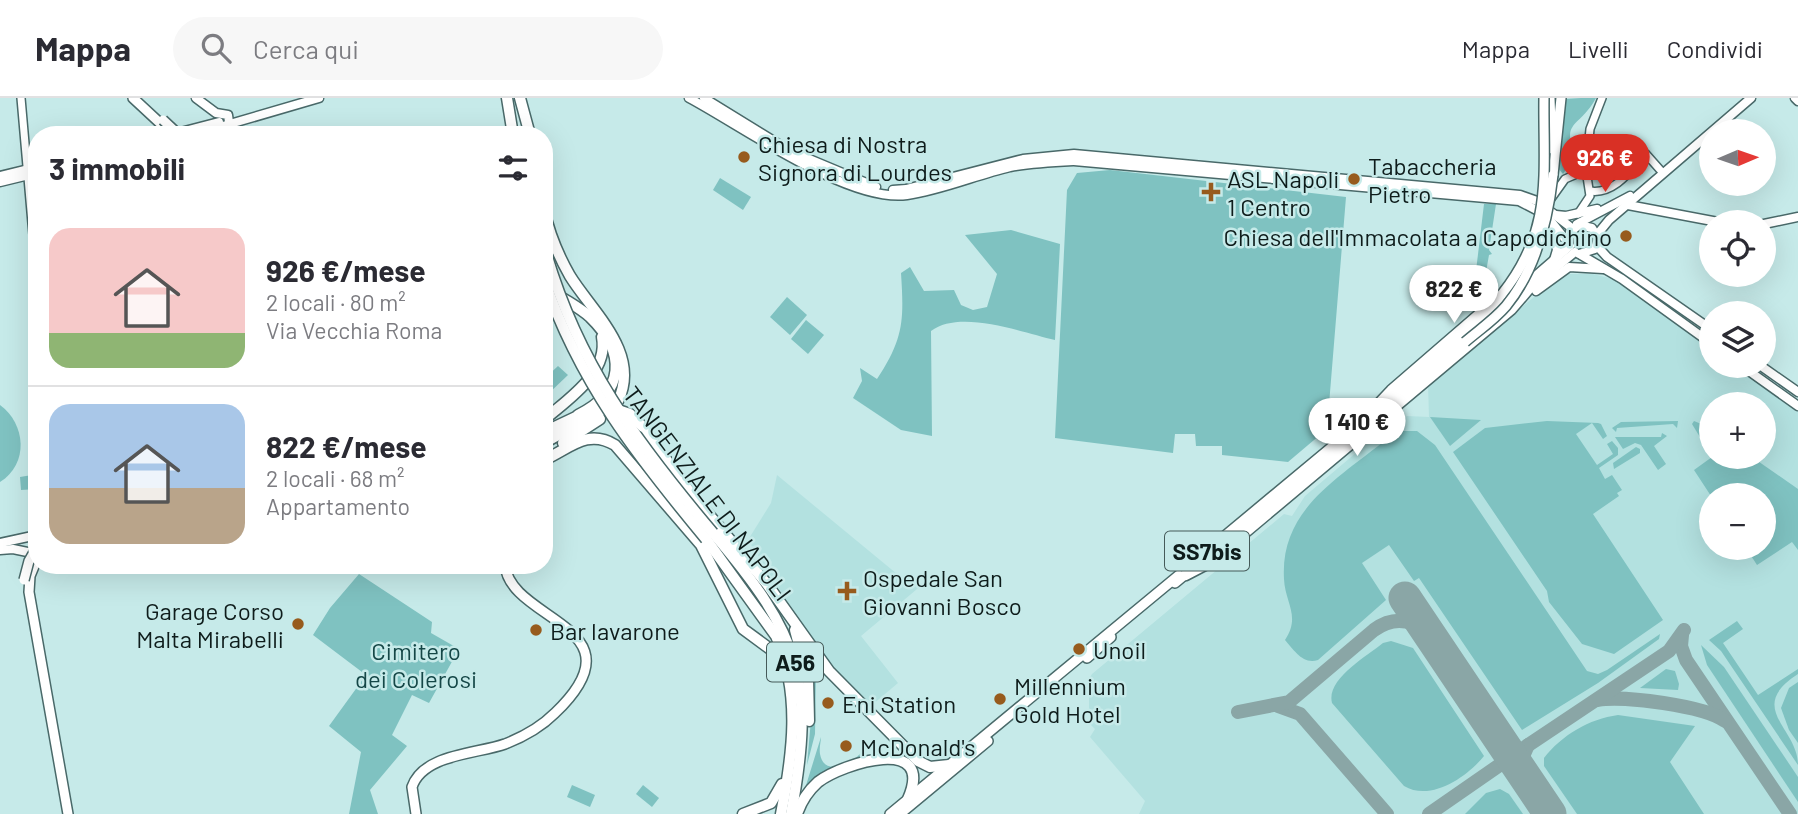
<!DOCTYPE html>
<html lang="it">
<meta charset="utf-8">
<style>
body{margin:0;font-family:Barlow,sans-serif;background:#f7f7f7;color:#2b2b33;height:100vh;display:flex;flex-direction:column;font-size:26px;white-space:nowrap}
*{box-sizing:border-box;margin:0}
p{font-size:23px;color:#7c7c81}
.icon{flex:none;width:38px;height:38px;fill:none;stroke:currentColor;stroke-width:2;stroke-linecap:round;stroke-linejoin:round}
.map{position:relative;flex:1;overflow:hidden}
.details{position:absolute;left:28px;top:28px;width:525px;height:448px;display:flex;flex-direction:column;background:#fff;border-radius:28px;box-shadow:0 7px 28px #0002}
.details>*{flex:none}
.needle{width:46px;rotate:88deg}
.fabs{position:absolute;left:1699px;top:21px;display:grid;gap:14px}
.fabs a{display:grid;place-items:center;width:77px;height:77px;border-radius:50%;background:#fff;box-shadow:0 7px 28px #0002;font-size:35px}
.price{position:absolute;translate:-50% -60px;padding:0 16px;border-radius:24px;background:#fff;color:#222;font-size:23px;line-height:46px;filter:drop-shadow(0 2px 4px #0008)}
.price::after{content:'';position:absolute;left:50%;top:42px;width:21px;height:16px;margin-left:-10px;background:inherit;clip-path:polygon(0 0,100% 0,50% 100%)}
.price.active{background:#d93025;color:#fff}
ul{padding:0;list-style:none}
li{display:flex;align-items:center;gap:21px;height:175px;padding:0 21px}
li+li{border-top:2px solid #e1e1e2}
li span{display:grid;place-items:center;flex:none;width:196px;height:140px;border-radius:21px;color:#555}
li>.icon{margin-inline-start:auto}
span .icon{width:84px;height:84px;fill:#fffc;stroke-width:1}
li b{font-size:30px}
h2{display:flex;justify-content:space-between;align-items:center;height:84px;padding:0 21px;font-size:30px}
header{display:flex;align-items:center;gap:42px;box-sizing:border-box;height:98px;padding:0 35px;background:#fff;border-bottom:2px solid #e1e1e2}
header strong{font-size:33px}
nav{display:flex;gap:38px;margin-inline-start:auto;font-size:24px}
.search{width:490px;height:63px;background:#f7f7f7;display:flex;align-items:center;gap:18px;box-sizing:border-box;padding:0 24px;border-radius:38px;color:#7c7c81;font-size:26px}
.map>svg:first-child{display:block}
</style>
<header>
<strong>Mappa</strong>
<div class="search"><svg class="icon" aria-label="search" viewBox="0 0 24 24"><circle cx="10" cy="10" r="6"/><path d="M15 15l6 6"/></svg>Cerca qui</div>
<nav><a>Mappa</a><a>Livelli</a><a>Condividi</a></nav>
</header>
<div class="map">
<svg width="1798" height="716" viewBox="0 0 1798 716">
<rect width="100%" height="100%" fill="#c6eae9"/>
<!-- built -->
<g fill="#b3e1e0" fill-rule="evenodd">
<path d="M1562 176H1593L1617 182 1711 249 1712 268H1738L1798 311V716H1139L1145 703 1090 639 1095 631 1089 625V581L1092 576 1284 416 1292 418 1305 398 1389 327 1407 318 1429 319 1428 286ZM1712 306H1764V359H1712ZM1712 397H1764V450H1712Z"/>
<polygon points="777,377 897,476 923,486 861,538 898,585 872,607 824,561 748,442 771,405"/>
</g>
<!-- green -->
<g fill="#7fc2c1">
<path d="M1581 0H1596C1578 33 1557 21 1581 67L1567 70 1563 76 1558 70 1564 1Z"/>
<polygon points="1110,72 1346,99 1327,331 1288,364 1222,357 1222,348 1196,348 1195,336 1175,336 1173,355 1055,340 1067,92 1077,75"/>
<polygon points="720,80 751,99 743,112 713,92"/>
<polygon points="1484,106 1496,106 1489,152 1492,156 1489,157 1484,185 1477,202 1473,198"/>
<path d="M1011 132 1060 146 1055 242C1021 234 960 211 931 233L932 338 901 332 853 300 862 283 860 270 877 281C904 240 904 222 901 175L910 169 924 193 954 192 961 207 973 212 987 209 997 176 965 137Z"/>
<polygon points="787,199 807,217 790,237 770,219"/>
<polygon points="806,222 824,237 808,256 791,241"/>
<polygon points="558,268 568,277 546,298 544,281"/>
<path d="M0 307C26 326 29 366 0 384Z"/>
<polygon points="1430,319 1481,322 1450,348"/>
<polygon points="1547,323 1598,325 1601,326 1607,338 1603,341 1592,325 1576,336 1597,367 1613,356 1607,346 1612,343 1618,350 1618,357 1599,370 1605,381 1612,377 1622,392 1617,395 1619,398 1593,416 1663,522 1614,556 1582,546 1549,504 1547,493 1453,354 1485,330"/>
<polygon points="1678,323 1677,330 1673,326 1617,330 1616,334 1612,330 1621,324"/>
<polygon points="1694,323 1711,330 1712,359 1692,326"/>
<path d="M1402 333H1417L1435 347 1587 573 1598 576 1607 572 1660 536 1659 541 1598 585 1522 632 1419 480 1414 483 1389 447 1362 465 1386 502 1318 562C1303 567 1294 552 1285 542 1301 518 1285 505 1284 481 1280 411 1338 381 1388 340Z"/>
<polygon points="1662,335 1667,338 1654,348 1666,366 1658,372 1641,347 1635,345 1623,351 1615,339 1661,339"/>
<polygon points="1636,349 1640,351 1640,355 1614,371 1613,365"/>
<polygon points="30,351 37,351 37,391 21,392 20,379 32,377"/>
<polygon points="1712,359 1752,359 1798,391 1798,452 1792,444 1757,467 1746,450 1764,450 1764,397 1711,398 1694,372"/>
<polygon points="359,476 432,524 431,535 459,551 429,605 412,597 392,637 407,648 370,692 378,716 349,716 361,654 329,628 366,577 313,537 330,510"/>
<path d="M1737 523 1743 531 1723 545 1758 597 1798 571V576C1745 610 1798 630 1798 667L1721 553 1709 542Z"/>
<path d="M1391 543 1413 550 1484 658C1467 679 1431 704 1404 688L1332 605C1326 581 1366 559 1383 545Z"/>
<polygon points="804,547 814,559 816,568 815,636 807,667 813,599"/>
<polygon points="1701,547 1724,569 1798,679 1798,704 1707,567"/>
<polygon points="1666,571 1675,573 1679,586 1678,592 1640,590"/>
<polygon points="1798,584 1798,645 1789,632 1781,610 1789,590"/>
<path d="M1618 617 1695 628 1670 664 1704 716H1577L1544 668V660C1562 637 1589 621 1618 617Z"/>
<path d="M821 639C821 643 819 650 820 656 824 679 850 666 860 656L866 663 836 672 803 697Z"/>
<polygon points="572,687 595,697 590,709 567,699"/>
<polygon points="643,687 659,700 652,709 636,696"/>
<polygon points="1500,691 1509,696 1523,716 1465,716 1486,695"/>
</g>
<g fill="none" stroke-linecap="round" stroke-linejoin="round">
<!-- taxiway -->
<g stroke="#8aa6a6" stroke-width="14">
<polyline points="1682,537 1681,548 1686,562 1790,716"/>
<path d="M1598 602C1623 597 1705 608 1725 623"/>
<polyline points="1278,608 1300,616 1387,716"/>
<path d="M1238 614 1289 604 1374 532C1396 516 1418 522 1434 543"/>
<polyline points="1501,642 1514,653 1524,650 1669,553 1684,532"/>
<polyline points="1528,647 1521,663 1530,687"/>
<polyline points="1429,716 1504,664 1506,653 1501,644"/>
</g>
<!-- runway -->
<polyline stroke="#8aa6a6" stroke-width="33" points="1405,500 1550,716"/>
<defs>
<g id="tertiary">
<polyline points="21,0 37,182"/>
<path d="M1590 93C1614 97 1632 71 1646 56L1662 74"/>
<polyline points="1550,102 1565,81 1586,72"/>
<polyline points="1578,116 1590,98 1586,72 1590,31 1602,0"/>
<polyline points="37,248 37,251"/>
</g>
<g id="secondary">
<polyline points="196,0 216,15 228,17 229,24"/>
<path d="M689 0C742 28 848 105 907 97 942 92 976 77 1010 69 1031 65 1053 64 1074 63L1519 103 1546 117 1569 146"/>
<polyline points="704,0 790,53 876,89"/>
<polyline points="1795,0 1798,3"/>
<polyline points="169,37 219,24"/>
<polyline points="192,37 319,0"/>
<polyline points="0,78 37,69"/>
<polyline points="0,84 37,75"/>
<polyline points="893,92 906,91 1023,61 1074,56 1520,97 1537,103 1573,131"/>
<polyline points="1628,107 1718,124"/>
<polyline points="1556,117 1566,118 1597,111"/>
<polyline points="1577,126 1630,98"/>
<polyline points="1764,126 1798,119"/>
<polyline points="1553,131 1557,152 1554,162"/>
<polyline points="1569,147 1570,134 1579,127 1592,130 1598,140"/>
<polyline points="1597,148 1607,159 1712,232"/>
<polyline points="1579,156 1595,151 1600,133 1609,122 1751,0"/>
<polyline points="1581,157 1622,181 1712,246"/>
<polyline points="1519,192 1570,148"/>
<polyline points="1536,193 1569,169 1603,171"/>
<polyline points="1742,268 1798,308"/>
<polyline points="1761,268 1798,294"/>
<polyline points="1385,304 1509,200"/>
<polyline points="0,445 37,437"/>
<polyline points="0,452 13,451 37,456"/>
<polyline points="1186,478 1209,466 1512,212 1530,191 1575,154"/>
</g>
<g id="primary">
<polyline points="133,0 161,26"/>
<polyline points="1197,461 1357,328"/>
<polyline points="1087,560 1111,539"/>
<path d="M416 716 412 689C423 656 477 656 505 646 523 639 541 629 555 615 646 528 510 524 505 467"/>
<polyline points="890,716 1179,477"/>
<polyline points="900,716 988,643"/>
</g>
<g id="trunk">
<polyline points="1550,0 1552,51"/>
<polyline points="1553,77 1561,0"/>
<polyline points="1359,326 1391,292 1502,196"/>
<polyline points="37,461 30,478 29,494 68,716"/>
<polyline points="1175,485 1465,244"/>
</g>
<g id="motorway">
<polyline points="507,0 513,37"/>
<polyline points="520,0 530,37"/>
<path d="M544 112C549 135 558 157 570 178 593 215 641 255 618 303"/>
<path d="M558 197C568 204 580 210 590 219 627 255 625 294 578 317"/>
<path d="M544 322C568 301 609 275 602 239"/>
<polyline points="643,329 685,388 767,486 829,573 918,663 930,669 949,667"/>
<polyline points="544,334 582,316"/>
<polyline points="544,345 603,312"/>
<polyline points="563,345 600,321"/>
<path d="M544 362C569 351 587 330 615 347L701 447 743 531 777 556 787 573"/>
<path d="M713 435C800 537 816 582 791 716"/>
<path d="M706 441 776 538C801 596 793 655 781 716"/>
<polyline points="795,532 808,580 809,623"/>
<polyline points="743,716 771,705 782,686"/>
<path d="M797 716C801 704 808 693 818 684 843 665 936 636 908 701"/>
</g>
</defs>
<!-- tertiary casing -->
<use href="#tertiary" stroke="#496969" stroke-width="10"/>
<!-- secondary casing -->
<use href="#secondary" stroke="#496969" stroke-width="11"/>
<!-- primary casing -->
<use href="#primary" stroke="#496969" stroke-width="12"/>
<!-- trunk casing -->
<use href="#trunk" stroke="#496969" stroke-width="12"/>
<!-- motorway casing -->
<use href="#motorway" stroke="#496969" stroke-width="13"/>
<!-- tertiary -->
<use href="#tertiary" stroke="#fff" stroke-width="7"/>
<!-- secondary -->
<use href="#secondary" stroke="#fff" stroke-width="8"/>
<!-- primary -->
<use href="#primary" stroke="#fff" stroke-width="9"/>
<!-- trunk -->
<use href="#trunk" stroke="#fff" stroke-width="9"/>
<!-- motorway -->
<use href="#motorway" stroke="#fff" stroke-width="10"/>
<defs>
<polyline id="primary-bridge" points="163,22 179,37"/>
<g id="trunk-bridge">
<path d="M1502 196C1554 131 1543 76 1544 0"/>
<path d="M1465 244C1479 232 1494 222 1506 208 1535 173 1548 121 1553 77"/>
<polyline points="24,482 29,463 37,449"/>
</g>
<g id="motorway-bridge">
<path d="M544 148C576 264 637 345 713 435"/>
<path d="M544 181C579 284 637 358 706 441"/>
<polyline points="615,311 630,316 643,329"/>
</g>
</defs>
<!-- primary-bridge casing -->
<use href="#primary-bridge" stroke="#496969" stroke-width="12" stroke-linecap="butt"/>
<!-- trunk-bridge casing -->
<use href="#trunk-bridge" stroke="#496969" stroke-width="12" stroke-linecap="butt"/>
<!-- motorway-bridge casing -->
<use href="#motorway-bridge" stroke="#496969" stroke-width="13" stroke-linecap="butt"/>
<!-- primary-bridge -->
<use href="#primary-bridge" stroke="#fff" stroke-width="9"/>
<!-- trunk-bridge -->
<use href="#trunk-bridge" stroke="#fff" stroke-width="9"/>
<!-- motorway-bridge -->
<use href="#motorway-bridge" stroke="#fff" stroke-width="10"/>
</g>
<!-- markers -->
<g fill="#975b1d" stroke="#c6eae9" stroke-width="2.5">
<circle cx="744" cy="59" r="7"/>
<circle cx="1354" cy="81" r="7"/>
<path d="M1207.5 83.5h7v7h7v7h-7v7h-7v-7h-7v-7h7z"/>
<circle cx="1626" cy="138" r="7"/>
<path d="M843.5 482.5h7v7h7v7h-7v7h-7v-7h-7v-7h7z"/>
<circle cx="298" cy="526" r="7"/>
<circle cx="536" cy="532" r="7"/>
<circle cx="1079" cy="551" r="7"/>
<circle cx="1000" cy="601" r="7"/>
<circle cx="828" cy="605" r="7"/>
<circle cx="846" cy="648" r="7"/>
</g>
<g text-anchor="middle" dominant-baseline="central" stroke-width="5" stroke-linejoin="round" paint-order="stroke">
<!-- shield labels -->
<g fill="#c6eae9" stroke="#455a59" stroke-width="2">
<rect x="1165" y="433.5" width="84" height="39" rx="5"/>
<rect x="767" y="544.5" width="56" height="39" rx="5"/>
</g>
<g font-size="23" font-weight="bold" fill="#0e1c1b">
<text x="1207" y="453">SS7bis</text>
<text x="795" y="564">A56</text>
</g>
<!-- poi labels -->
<g font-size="24" fill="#0e1c1b" stroke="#c6eae9" text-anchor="start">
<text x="758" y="45">Chiesa di Nostra<tspan x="758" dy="28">Signora di Lourdes</tspan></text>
<text x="1368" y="67">Tabaccheria<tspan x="1368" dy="28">Pietro</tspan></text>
<text x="1227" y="80">ASL Napoli<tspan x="1227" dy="28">1 Centro</tspan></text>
<text x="1612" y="138" text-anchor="end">Chiesa dell'Immacolata a Capodichino</text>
<text x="863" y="479">Ospedale San<tspan x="863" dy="28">Giovanni Bosco</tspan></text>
<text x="284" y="512" text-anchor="end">Garage Corso<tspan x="284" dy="28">Malta Mirabelli</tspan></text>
<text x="550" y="532">Bar Iavarone</text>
<text x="1093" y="551">Unoil</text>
<text x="1014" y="587">Millennium<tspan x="1014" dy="28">Gold Hotel</tspan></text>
<text x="842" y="605">Eni Station</text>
<text x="860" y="648">McDonald's</text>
</g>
<!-- street labels -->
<g font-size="24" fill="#0e1c1b" stroke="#c6eae9">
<text transform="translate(708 395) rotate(53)">TANGENZIALE DI NAPOLI</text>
</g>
<!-- park labels -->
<g font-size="24" fill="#154747" stroke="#c6eae9">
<text x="416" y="552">Cimitero<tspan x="416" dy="28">dei Colerosi</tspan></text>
</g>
</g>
</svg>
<div class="fabs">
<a><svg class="needle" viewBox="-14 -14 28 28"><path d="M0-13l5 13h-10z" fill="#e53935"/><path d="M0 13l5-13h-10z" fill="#7c7c81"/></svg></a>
<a><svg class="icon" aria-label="locate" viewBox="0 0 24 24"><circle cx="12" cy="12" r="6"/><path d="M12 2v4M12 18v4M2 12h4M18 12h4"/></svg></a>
<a><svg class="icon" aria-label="layers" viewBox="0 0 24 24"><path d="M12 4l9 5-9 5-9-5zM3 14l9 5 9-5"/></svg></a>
<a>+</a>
<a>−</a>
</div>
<b class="price active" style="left:1605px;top:96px">926 €</b>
<b class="price" style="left:1454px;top:227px">822 €</b>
<b class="price" style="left:1357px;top:360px">1 410 €</b>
<section class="details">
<h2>3 immobili<svg class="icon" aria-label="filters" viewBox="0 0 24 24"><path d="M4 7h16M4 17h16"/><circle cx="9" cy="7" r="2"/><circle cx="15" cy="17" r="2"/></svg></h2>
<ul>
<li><span style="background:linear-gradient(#f6c9c9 75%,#8fb573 0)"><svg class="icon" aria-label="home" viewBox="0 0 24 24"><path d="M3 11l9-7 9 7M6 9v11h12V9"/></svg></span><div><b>926 €/mese</b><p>2 locali · 80 m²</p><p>Via Vecchia Roma</p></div></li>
<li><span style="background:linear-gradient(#a9c7e8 60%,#b9a48a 0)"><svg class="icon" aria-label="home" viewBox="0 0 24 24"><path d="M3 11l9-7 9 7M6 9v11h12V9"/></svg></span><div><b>822 €/mese</b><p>2 locali · 68 m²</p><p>Appartamento</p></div></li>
</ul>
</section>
</div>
